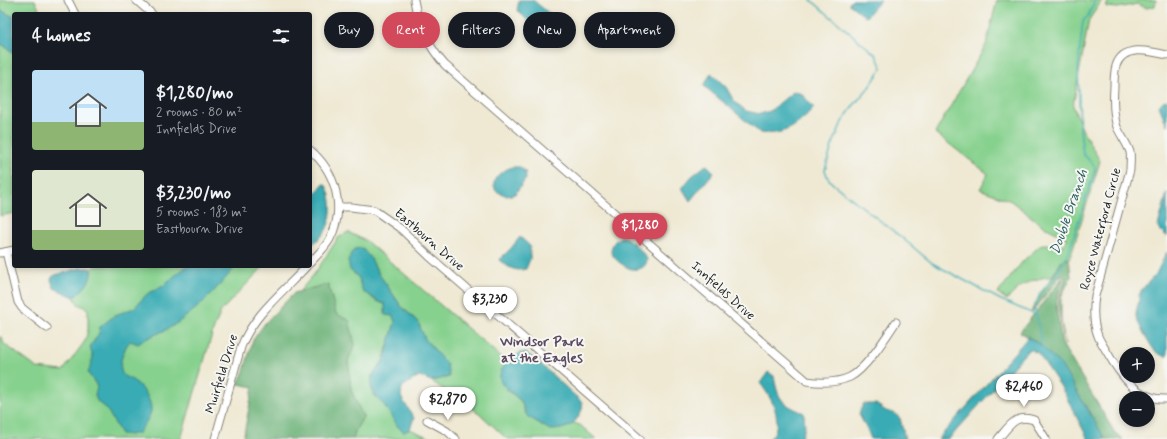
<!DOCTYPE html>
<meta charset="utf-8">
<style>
body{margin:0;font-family:Mynerve,sans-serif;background:#242831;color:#f1f3f6;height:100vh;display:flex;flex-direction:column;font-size:15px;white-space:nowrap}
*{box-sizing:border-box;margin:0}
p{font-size:13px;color:#9ea1a6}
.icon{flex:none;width:22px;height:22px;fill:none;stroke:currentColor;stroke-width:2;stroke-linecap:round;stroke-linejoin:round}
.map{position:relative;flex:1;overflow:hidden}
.details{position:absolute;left:12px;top:12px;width:300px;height:256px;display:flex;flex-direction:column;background:#171b24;border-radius:4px;box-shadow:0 2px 6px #0003}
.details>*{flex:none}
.guide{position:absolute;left:324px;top:12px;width:380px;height:36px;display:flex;gap:8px}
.fabs{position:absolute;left:1119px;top:347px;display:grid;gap:8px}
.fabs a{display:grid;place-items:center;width:36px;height:36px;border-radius:50%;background:#171b24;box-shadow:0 2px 6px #0003;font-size:20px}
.price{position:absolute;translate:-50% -34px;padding:0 9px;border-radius:14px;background:#fff;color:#222;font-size:13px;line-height:26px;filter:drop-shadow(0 1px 2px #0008)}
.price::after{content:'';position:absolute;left:50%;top:24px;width:12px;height:9px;margin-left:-6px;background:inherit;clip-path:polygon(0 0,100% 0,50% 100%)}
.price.current{background:#d1495b;color:#fff}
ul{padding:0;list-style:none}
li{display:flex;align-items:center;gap:12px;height:100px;padding:0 20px}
li span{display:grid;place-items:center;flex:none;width:112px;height:80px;border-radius:4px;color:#555}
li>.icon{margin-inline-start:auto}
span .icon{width:48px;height:48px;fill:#fffc;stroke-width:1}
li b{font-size:17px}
h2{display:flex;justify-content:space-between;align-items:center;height:48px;padding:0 20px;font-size:17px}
.tag{padding:0 14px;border-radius:18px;background:#171b24;box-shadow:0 2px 6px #0003;font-size:14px;line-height:36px}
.tag.current{background:#d1495b;color:#fff}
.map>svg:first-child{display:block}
</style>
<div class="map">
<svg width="1167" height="439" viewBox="0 0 1167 439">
<rect width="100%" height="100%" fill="#f6f6f2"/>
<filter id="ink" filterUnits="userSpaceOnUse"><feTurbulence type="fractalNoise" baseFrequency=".025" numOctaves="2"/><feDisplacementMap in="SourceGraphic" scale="8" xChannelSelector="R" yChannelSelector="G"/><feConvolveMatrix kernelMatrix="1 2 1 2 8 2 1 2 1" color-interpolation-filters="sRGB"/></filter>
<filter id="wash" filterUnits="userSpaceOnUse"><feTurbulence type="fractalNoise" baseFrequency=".012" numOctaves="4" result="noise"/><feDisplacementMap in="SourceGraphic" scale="16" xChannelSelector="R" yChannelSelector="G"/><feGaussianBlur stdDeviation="0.9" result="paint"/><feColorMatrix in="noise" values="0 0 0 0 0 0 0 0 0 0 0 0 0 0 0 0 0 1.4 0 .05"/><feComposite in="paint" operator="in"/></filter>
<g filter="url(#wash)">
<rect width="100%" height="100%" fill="#efe9d3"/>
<!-- green -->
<g fill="#87d18e" stroke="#527655">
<polygon points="0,0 35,0 41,14 14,14 14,17 0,10"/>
<path d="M997 0H1102L1089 20 1073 106 1083 131 1100 161 1070 258 1062 261 1052 276C1030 280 1022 283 1007 300L998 293 1023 261 1042 244 1062 245 1068 239 1043 226 1011 201 980 189 988 174 935 133 986 45Z"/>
<polygon points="1109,0 1156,0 1155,6 1147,8 1137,4 1118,8 1106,7"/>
<polygon points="0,43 14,53 14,213 0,216"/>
<polygon points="348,232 366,241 508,363 501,371 506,389 521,401 525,413 550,430 568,427 573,423 580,425 596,439 507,439 479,413 431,381 449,377 435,350 425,339 421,330 418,322 401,306 379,274 371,259 350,270 359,278 361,287 373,299 379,302 385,304 393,316 395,322 383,361 372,376 371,387 374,396 384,405 404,432 410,429 430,438 353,439 355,431 363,417 351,390 348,360 355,345 336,314 328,284 299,292 315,273 338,238"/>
<path d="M95 266H264L221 311 213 331 181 439H0V336L3 339V343L37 368 63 371 85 341 88 330V309L78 304 74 297C83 290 92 281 91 269Z"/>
</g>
<!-- forest -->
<g fill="#6db379" stroke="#44684a">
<polygon points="1069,258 1071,277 1061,297 1061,323 1065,345 1065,344 1058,305 1065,278 1064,275 1061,275 1032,313 1032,309 1062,261"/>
<polygon points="1063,277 1056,305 1062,344 1115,433 1123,439 1105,439 1080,397 1038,343 1020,332"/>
<polygon points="328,284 336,314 349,320 355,345 348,360 351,390 363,417 355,431 353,439 243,439 253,387 238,384 244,371 253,340 265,323 294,293"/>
</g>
<!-- water -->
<g fill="#39abb4" stroke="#2a6468">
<polygon points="519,0 533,0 551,15 540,30 530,30 528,21 517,10"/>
<polygon points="852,0 881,0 866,17 849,4"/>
<polygon points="0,10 14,17 14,53 0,43"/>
<path d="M711 73 726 87 734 101 746 111 760 114 770 111 794 91 802 94 814 108C798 126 784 136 760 133L704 86Z"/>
<polygon points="1167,100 1167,125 1159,106 1163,101"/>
<polygon points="706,165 709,167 714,172 690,201 682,188 692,176"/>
<path d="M512 167H520L525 171 526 179 515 194 507 196 496 191C489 178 502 171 512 167Z"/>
<path d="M323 184H325C334 196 333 221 324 233 321 238 315 242 310 246V197L317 192Z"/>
<polygon points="1167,193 1167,237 1160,230 1158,226"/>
<path d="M520 237 530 246V259L526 269C514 272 508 267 499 260L512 247Z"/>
<path d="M623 237C632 240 641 250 647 259 647 270 633 272 625 266 619 263 614 258 611 253 611 245 615 238 623 237Z"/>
<path d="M362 248 371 259 379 274 401 306 418 322 425 339 447 365 449 377 431 381 419 376 402 387 401 397 414 418 410 429 404 432 398 427 384 405 375 396 371 387 372 376 384 361 395 322 393 316 385 315V304C376 302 372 295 364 293L361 287 359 278 350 270 348 260 354 249Z"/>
<path d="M1167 252V356H1166C1162 356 1158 353 1155 351 1151 347 1137 322 1136 317 1135 309 1140 302 1139 295L1143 288 1156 274Z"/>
<path d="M187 266H236C217 289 197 311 171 327 161 333 149 336 138 344L130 341C124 348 116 367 124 376 127 378 132 379 135 382 143 387 152 401 151 411 150 418 142 427 139 433L130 435 121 434 106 408 97 401 95 395 97 386 88 373 93 358 90 347 99 333 100 327 115 315 134 308 147 294 165 285 167 282Z"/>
<path d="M80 268H90C95 279 82 291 74 297L54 288 51 280 52 277 55 275Z"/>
<polygon points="1028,337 1038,343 1061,365 1105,439 1088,439 1061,387 1038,353 1029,349 949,439 938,439 1015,352"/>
<path d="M520 353H526L534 358 582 402C585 409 576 423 569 426 564 429 556 430 550 430L527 416 521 401 502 384C494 371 510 359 520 353Z"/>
<path d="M768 372 774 376C778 400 782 404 804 413L805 428 801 439H769C771 437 774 434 775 431 781 414 770 396 760 383Z"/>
<path d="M863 404H876L886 411 894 413 900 418 905 439H871C868 430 863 423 859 414Z"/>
</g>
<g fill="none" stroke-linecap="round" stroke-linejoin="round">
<!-- stream -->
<g stroke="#39abb4" stroke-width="1.5">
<polyline points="811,0 876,55 882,68 870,86 854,105 842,122 832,146 825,170 828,178 833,184 901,237 932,263 1001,300 1036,315"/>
<polyline points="1045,350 1040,341 1038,321 1035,311 1035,306 1040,293 1055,276 1068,254 1095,169 1094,165 1083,154 1080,129 1078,67 1083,21 1088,16 1095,0"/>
</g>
</g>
</g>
<g filter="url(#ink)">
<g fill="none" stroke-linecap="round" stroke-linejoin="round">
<defs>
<g id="minor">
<polyline points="68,0 75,14"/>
<polyline points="136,0 152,14"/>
<path d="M414 0C418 25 428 46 445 65L807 381C821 383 837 383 850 377 866 369 886 337 896 322"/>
<path d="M1167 55C1150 51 1123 44 1116 66 1114 73 1114 81 1114 87 1113 101 1113 114 1117 127 1121 136 1127 143 1130 152 1131 157 1130 164 1130 170L1095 296C1093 309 1093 323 1098 336 1100 341 1104 347 1107 352 1120 375 1138 401 1167 399"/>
<path d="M310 150C336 172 346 208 330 239 325 248 317 255 310 263"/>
<polyline points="338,207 351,207 374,210 401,229 429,256 640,439"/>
<polyline points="6,252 18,302 22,308 47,328"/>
<polyline points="0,253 14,250"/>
<polyline points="427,420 447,431 456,439"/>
<path d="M215 439 241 347C253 315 284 291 307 266"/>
<path d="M998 439C1009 427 1015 413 1034 420L1046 439"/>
</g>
</defs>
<!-- minor casing -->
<use href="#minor" stroke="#868278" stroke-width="9"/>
<!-- minor -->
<use href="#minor" stroke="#fff" stroke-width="7"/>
</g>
</g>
<g text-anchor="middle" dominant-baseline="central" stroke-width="4" stroke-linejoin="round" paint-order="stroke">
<!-- street labels -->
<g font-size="13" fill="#1c1c1c" stroke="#f6f6f2">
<text transform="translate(1101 229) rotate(-75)">Royce Waterford Circle</text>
<text transform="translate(429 240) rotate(41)">Eastbourn Drive</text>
<text transform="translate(723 291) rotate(42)">Innfields Drive</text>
<text transform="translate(222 374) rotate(-73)">Muirfield Drive</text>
</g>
<!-- water labels -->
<g font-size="14" font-style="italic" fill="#295c60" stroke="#f6f6f2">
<text transform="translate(1069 212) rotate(-71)">Double Branch</text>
</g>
<!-- neighbourhood labels -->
<g font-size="14" font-weight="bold" fill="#5a495f" stroke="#f6f6f2">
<text x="542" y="342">Windsor Park<tspan x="542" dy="16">at the Eagles</tspan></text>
</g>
</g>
</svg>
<div class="fabs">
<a>+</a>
<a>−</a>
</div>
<b class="price current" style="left:640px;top:247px">$1,280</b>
<b class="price" style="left:490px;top:321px">$3,230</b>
<b class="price" style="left:1024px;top:408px">$2,460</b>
<b class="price" style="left:448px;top:421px">$2,870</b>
<div class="guide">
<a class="tag">Buy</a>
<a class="tag current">Rent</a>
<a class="tag">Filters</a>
<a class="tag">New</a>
<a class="tag">Apartment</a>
</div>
<section class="details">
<h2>4 homes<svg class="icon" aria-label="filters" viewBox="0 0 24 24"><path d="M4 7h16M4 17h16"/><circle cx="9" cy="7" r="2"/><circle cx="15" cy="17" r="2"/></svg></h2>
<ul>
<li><span style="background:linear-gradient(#bfe0f5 65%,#8fb573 0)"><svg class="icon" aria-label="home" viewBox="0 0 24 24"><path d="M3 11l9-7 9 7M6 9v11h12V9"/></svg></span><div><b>$1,280/mo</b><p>2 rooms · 80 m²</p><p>Innfields Drive</p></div></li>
<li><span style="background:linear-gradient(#dfe7d0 75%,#8fb573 0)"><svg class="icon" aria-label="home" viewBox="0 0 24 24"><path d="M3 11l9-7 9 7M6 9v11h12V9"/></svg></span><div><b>$3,230/mo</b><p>5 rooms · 183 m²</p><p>Eastbourn Drive</p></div></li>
</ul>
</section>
</div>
